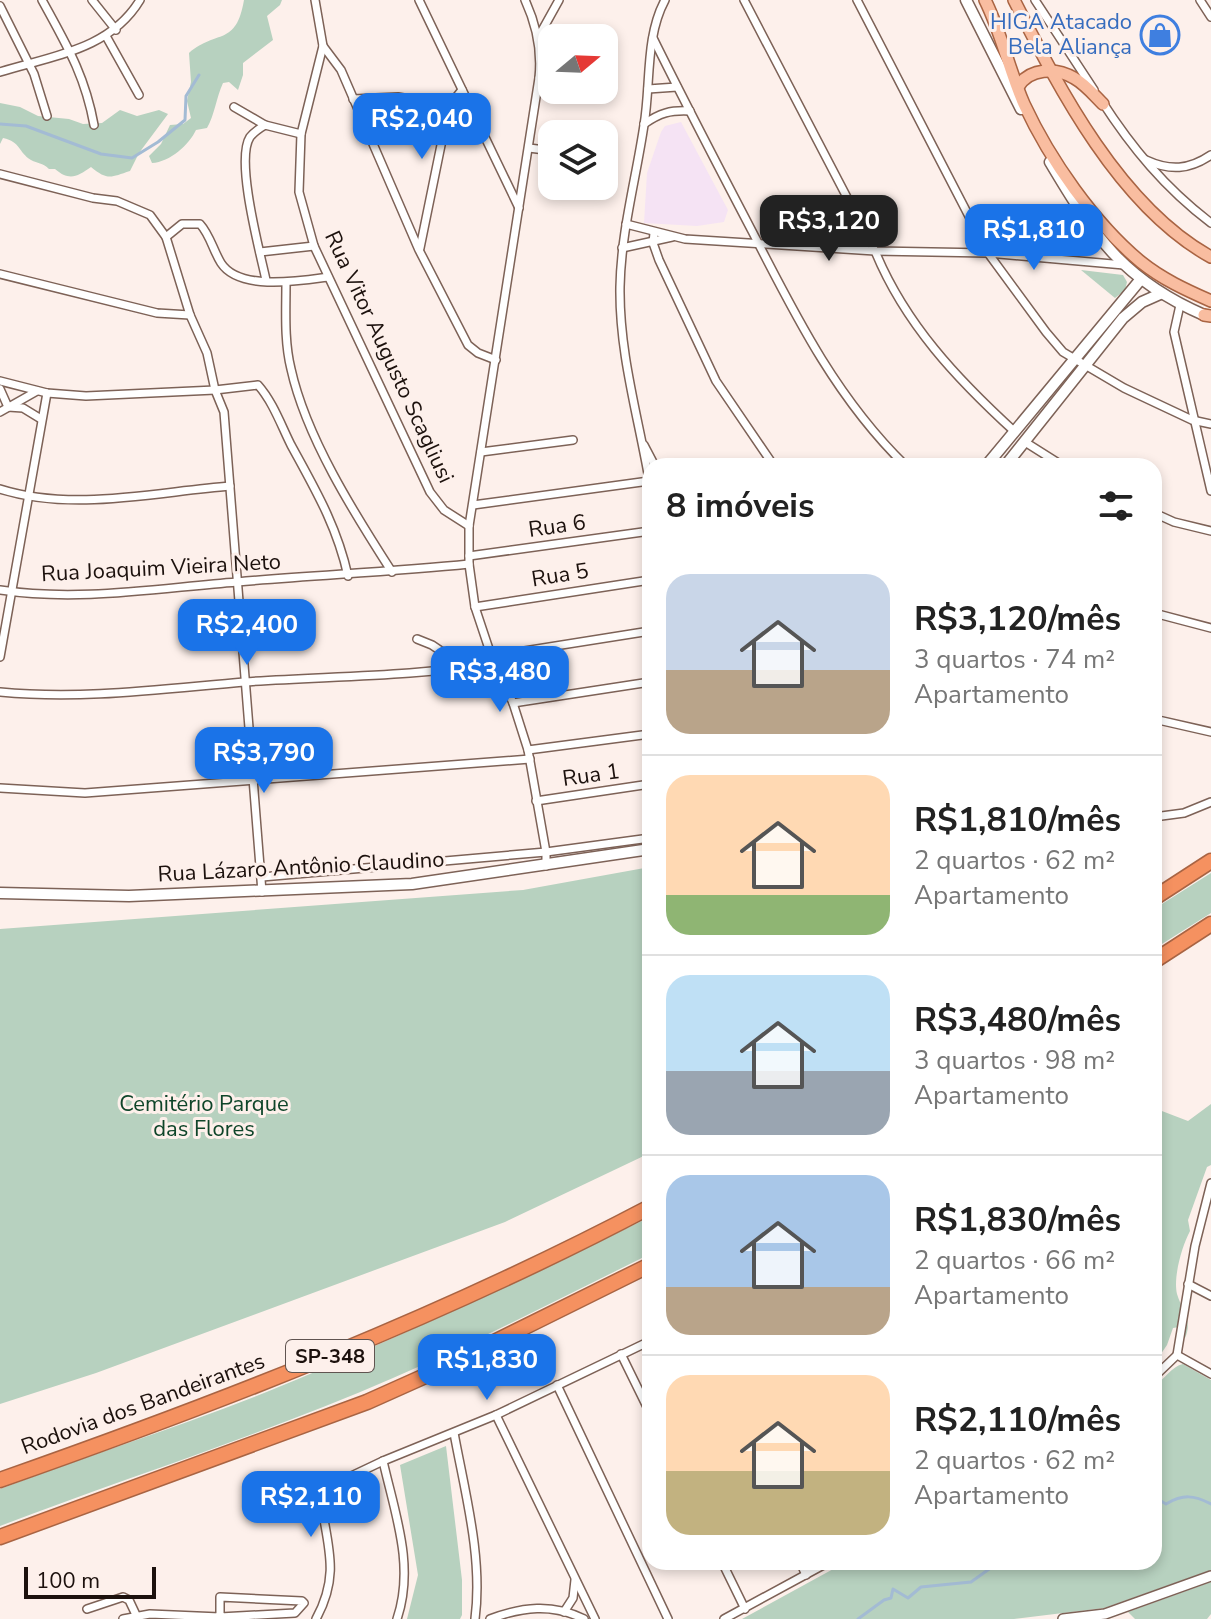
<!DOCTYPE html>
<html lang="pt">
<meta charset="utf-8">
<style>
body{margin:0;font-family:"Nunito Sans",sans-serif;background:#f2f2f2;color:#222;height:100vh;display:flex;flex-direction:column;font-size:30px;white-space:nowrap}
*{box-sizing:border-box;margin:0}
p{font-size:26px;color:#767676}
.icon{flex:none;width:44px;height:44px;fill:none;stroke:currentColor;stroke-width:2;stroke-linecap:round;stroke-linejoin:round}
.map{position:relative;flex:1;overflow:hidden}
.details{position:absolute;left:642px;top:458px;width:520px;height:1112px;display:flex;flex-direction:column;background:#fff;border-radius:24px;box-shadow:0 4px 12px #0003}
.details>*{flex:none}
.needle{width:52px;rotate:71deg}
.buttons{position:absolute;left:538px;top:24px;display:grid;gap:16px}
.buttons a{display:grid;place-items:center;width:80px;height:80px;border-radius:16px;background:#fff;box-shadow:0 4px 12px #0003;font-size:40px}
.scale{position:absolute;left:24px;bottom:20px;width:132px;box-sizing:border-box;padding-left:8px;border:4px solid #1c110d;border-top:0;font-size:22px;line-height:28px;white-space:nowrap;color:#1c110d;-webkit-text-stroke:6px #fdf0eb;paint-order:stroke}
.price{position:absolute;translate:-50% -68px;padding:0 18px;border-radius:16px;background:#1a73e8;color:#fff;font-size:26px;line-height:52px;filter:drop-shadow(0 2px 4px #0008)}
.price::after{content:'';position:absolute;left:50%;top:48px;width:24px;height:18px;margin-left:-12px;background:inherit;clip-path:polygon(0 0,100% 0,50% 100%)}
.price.selected{background:#222;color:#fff}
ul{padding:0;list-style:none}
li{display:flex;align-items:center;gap:24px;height:200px;padding:0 24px}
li+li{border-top:2px solid #e0e0e0}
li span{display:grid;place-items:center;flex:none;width:224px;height:160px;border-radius:24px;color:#555}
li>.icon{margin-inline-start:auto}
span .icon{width:96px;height:96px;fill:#fffc;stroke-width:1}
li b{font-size:34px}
h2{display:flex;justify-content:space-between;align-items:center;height:96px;padding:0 24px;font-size:34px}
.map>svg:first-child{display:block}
</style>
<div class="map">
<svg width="1211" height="1619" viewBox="0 0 1211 1619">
<rect width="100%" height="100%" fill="#fdf0eb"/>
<!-- education -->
<polygon fill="#f5e3f4" points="681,122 728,210 724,222 697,226 644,223 647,173 661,132 665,126"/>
<!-- green -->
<g fill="#b7d1bf">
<path d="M244 0H282L280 5 267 16 273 40 243 63V75L238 90 229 82 223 83C216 98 215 114 207 128L196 130C189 145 170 162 152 163L149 156 161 144 170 125 183 124 191 118 187 101 191 82 189 53C217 29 236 47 244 0Z"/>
<path d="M0 103 20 107 38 116 69 119 83 124 102 123 120 110 137 116 159 110 168 114 139 153 130 171C111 177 108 181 91 167 77 177 69 181 55 169H49C42 162 38 164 31 160 18 152 21 142 3 138L0 144Z"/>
<polygon points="1081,270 1123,275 1127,282 1125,290 1115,298"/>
<polygon points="650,867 650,1153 505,1222 96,1373 0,1404 0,929 523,890"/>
<polygon points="1211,873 1211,913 1154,949 1154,909"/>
<path d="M1211 1104V1165L1207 1167 1188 1220 1190 1231C1182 1246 1173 1277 1177 1294 1182 1311 1193 1320 1185 1338L1179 1327 1173 1328 1167 1345 1154 1364V1108L1188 1121Z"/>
<path d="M650 1217V1254C565 1296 480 1340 393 1378 264 1434 131 1476 0 1526V1489C89 1455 180 1427 269 1391 398 1338 524 1279 650 1217Z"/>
<path d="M1183 1364 1211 1380V1570L1104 1608 1014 1619H742L846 1562H1154V1386C1164 1380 1172 1366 1183 1364Z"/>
<polygon points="446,1446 462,1580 462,1615 460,1619 407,1619 418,1575 400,1465"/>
<polygon points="1211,1582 1211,1614 1207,1619 1135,1619 1128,1612"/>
</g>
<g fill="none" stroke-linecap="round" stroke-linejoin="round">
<!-- stream -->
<g stroke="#a3bbd4" stroke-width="3">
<polyline points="0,124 26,126 101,154 132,158 158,142 185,120 186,96 199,75"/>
<path d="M1154 1497 1166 1504C1183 1494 1194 1495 1211 1504"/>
<polyline points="858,1619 884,1600 891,1598 893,1589 908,1598 921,1587 971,1582 999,1562"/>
</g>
<defs>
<g id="minor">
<path d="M42 0C66 44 85 75 94 125"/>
<polyline points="92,0 116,30"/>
<polyline points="315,0 323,46 301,134 299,192 314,246 430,492 444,510 469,526"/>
<polyline points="419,0 519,208"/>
<path d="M525 0C537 26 542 50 539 78L469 526V564L475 607 489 649 513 703 528 750 546 852V866"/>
<path d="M744 0 875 251C905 324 957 379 1015 432"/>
<polyline points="857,0 988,253 1046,332 1063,352 1124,388 1192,420 1211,424"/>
<polyline points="1035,0 1094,90"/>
<polyline points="1200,0 1211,17"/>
<polyline points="0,6 34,74 47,116"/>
<polyline points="106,36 139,95"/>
<polyline points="539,36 559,0"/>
<path d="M653 38C685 103 719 168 753 233 796 317 837 399 906 466"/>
<polyline points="323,46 341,70 419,250 468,345 478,353 496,360"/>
<path d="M0 72C51 56 110 50 140 0"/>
<polyline points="539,78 552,78"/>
<polyline points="648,89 677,87"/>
<polyline points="353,99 398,97 449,106"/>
<path d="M1101 100C1132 148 1165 188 1211 223"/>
<polyline points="234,107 265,125"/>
<path d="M644 124C660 113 670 110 690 111"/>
<polyline points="529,148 545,150"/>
<path d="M1146 160C1170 171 1189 170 1211 155"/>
<polyline points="0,174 93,198 117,201 150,215 166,237 190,315 207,353 215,390 224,412 262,892"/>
<polyline points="626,224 685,239 875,251 988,253 1124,265"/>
<polyline points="654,233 653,243 659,260 716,381 774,466"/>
<path d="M166 237 182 224H200C210 235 213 250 221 263 239 291 299 281 328 277"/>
<polyline points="420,248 449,106 462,90"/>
<polyline points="622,248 672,237"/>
<polyline points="260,252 314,246"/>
<polyline points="0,274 157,313 190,315"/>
<path d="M266 280C260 252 235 160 250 137 254 132 260 128 265 125L301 134"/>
<path d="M286 283C286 311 284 341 291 369 306 437 354 513 392 572"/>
<polyline points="1180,305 1174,332 1211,491"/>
<path d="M0 381 47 393 86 396 215 390 258 385C273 402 281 425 291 445 315 489 337 526 348 576"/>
<polyline points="0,389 8,407 23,408 41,419"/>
<polyline points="0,412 37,391"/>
<polyline points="1025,442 1063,466"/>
<polyline points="644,445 655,466"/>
<polyline points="481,452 573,440"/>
<path d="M650 485C639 419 619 354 620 287 621 232 636 179 644 125 651 84 645 37 665 0"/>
<path d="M0 489C73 512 155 492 230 486"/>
<polyline points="473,505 649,481"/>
<polyline points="1154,513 1174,522 1211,531"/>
<polyline points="469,556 650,531"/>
<path d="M0 590C79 602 158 588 237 582 315 575 391 572 469 564"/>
<polyline points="475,607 650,580"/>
<polyline points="1154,613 1211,628"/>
<polyline points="417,639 432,645 466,668"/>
<polyline points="492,656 650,631"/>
<polyline points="0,657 47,393"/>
<path d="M0 692C82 700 162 689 244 682 328 676 412 677 495 663"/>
<polyline points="513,703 650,682"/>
<polyline points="1154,719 1211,732"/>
<polyline points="528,750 650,734"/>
<polyline points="0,788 85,793 530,759"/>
<polyline points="536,801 650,784"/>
<polyline points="1154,817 1184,813 1211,802"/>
<polyline points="262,877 546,852 650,838"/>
<polyline points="1188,1284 1211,1296"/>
<polyline points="621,1354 650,1413"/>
<polyline points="1177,1355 1211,1374"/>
<polyline points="1154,1377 1177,1355 1195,1246 1211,1183"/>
<polyline points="557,1385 668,1619"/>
<polyline points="496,1415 595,1619"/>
<path d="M454 1433C465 1493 483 1558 475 1619"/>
<path d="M383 1461C395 1514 415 1566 397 1619"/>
<polyline points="722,1562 745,1609"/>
<polyline points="800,1562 806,1575"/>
<polyline points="87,1609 123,1597 129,1600 137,1617"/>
<polyline points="564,1612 573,1598 575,1580"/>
<polyline points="123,1619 150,1614 220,1617 295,1613 304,1603 302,1601 220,1597 220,1617"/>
<path d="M316 1619C340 1575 328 1548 321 1502L324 1489 383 1461 496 1415 650 1341"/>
<path d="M490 1619C522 1607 552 1603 584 1619"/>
<polyline points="724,1619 829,1562"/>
</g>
<polyline id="tertiary" points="1063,1619 1105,1614 1211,1576"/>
<g id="secondary">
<polyline points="966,0 1021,109"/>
<path d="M1050 162C1094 236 1123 280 1204 315"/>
<polyline points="986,466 1141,279"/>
<polyline points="1005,466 1123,318 1142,302 1160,294"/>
<polyline points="0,893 129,896 412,884 650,849"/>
</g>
<g id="primary">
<path d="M985 0C1002 34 1009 70 1024 104 1050 160 1094 223 1141 262 1162 279 1186 290 1211 301"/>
<path d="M1014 0C1060 90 1120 207 1211 257"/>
<path d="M1018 87C1029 68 1056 67 1074 78 1085 84 1094 95 1103 104"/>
<polyline points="1204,315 1211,316"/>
</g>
<g id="motorway">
<polyline points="1154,898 1211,861"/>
<polyline points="1154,961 1211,924"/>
<path d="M0 1480C222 1402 441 1317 650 1207"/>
<polyline points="0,1537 367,1402 434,1372 650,1265"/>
</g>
</defs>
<!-- minor casing -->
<use href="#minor" stroke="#7d6257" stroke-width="10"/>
<!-- tertiary casing -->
<use href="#tertiary" stroke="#7d6257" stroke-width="12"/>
<!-- secondary casing -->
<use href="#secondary" stroke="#7d6257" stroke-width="13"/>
<!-- primary casing -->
<use href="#primary" stroke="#a96443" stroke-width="14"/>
<!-- motorway casing -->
<use href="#motorway" stroke="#a96443" stroke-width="17"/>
<!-- minor -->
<use href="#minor" stroke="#fff" stroke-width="7"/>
<!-- tertiary -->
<use href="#tertiary" stroke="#fff" stroke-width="9"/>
<!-- secondary -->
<use href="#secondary" stroke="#fff" stroke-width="10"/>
<!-- primary -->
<use href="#primary" stroke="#f9bda0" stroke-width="11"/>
<!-- motorway -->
<use href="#motorway" stroke="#f59160" stroke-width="14"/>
</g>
<!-- icons -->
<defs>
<symbol id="shop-ring" viewBox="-11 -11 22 22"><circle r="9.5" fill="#fdf0eb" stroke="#3f7fe0" stroke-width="1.5"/><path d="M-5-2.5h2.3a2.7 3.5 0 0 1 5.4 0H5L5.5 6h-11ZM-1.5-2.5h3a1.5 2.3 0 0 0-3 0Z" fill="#3f7fe0"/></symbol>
</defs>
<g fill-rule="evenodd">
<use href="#shop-ring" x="1138" y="13" width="44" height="44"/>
</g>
<g text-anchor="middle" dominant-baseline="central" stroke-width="6" stroke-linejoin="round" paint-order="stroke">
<!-- shield labels -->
<rect fill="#fdf0eb" stroke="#605450" stroke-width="2" x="286" y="1340" width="88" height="32" rx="6"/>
<g font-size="20" font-weight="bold" fill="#1c110d">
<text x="330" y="1356">SP-348</text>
</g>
<!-- shop labels -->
<g font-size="22" fill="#366cbe" stroke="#fdf0eb" text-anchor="end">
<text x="1132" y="22">HIGA Atacado<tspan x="1132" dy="25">Bela Aliança</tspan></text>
</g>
<!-- street labels -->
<g font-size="22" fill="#1c110d" stroke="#fdf0eb">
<text transform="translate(389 357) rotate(65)">Rua Vitor Augusto Scagliusi</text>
<text transform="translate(557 526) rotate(-8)">Rua 6</text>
<text transform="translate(161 568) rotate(-3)">Rua Joaquim Vieira Neto</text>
<text transform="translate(560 575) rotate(-9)">Rua 5</text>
<text transform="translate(591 775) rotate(-8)">Rua 1</text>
<text transform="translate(301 867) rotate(-3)">Rua Lázaro Antônio Claudino</text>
<text transform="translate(143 1404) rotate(-20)">Rodovia dos Bandeirantes</text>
</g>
<!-- park labels -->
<g font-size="22" fill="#0e4529" stroke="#fdf0eb">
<text x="204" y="1104">Cemitério Parque<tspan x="204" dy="25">das Flores</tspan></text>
</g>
</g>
</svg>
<div class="buttons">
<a><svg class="needle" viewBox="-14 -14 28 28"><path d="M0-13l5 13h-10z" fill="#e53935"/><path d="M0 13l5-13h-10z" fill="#767676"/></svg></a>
<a><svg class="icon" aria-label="layers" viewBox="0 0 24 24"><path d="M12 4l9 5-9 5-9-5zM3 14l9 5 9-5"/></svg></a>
</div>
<div class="scale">100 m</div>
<b class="price" style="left:422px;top:161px">R$2,040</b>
<b class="price selected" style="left:829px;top:263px">R$3,120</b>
<b class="price" style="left:1034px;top:272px">R$1,810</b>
<b class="price" style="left:247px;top:667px">R$2,400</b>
<b class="price" style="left:500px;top:714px">R$3,480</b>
<b class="price" style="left:264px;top:795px">R$3,790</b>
<b class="price" style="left:487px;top:1402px">R$1,830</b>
<b class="price" style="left:311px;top:1539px">R$2,110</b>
<section class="details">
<h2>8 imóveis<svg class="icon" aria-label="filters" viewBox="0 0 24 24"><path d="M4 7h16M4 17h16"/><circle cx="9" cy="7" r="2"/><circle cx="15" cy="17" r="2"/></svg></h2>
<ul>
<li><span style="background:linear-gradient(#c9d6e8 60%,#b9a48a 0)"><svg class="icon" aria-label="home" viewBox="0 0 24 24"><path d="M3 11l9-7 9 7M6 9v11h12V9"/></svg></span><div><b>R$3,120/mês</b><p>3 quartos · 74 m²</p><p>Apartamento</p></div></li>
<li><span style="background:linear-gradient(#ffd9b3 75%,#8fb573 0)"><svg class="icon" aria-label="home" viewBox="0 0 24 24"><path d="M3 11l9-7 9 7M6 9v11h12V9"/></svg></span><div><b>R$1,810/mês</b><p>2 quartos · 62 m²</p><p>Apartamento</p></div></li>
<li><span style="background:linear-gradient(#bfe0f5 60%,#9aa5b1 0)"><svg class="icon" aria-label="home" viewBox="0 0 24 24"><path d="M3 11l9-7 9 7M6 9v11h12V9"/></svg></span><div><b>R$3,480/mês</b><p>3 quartos · 98 m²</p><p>Apartamento</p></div></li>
<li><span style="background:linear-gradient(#a9c7e8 70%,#b9a48a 0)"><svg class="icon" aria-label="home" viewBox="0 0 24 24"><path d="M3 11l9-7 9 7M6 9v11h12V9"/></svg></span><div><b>R$1,830/mês</b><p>2 quartos · 66 m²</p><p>Apartamento</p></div></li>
<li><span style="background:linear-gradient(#ffd9b3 60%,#c2b280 0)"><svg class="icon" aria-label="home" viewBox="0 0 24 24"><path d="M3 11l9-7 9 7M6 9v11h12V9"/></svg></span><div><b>R$2,110/mês</b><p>2 quartos · 62 m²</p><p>Apartamento</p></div></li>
</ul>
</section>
</div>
